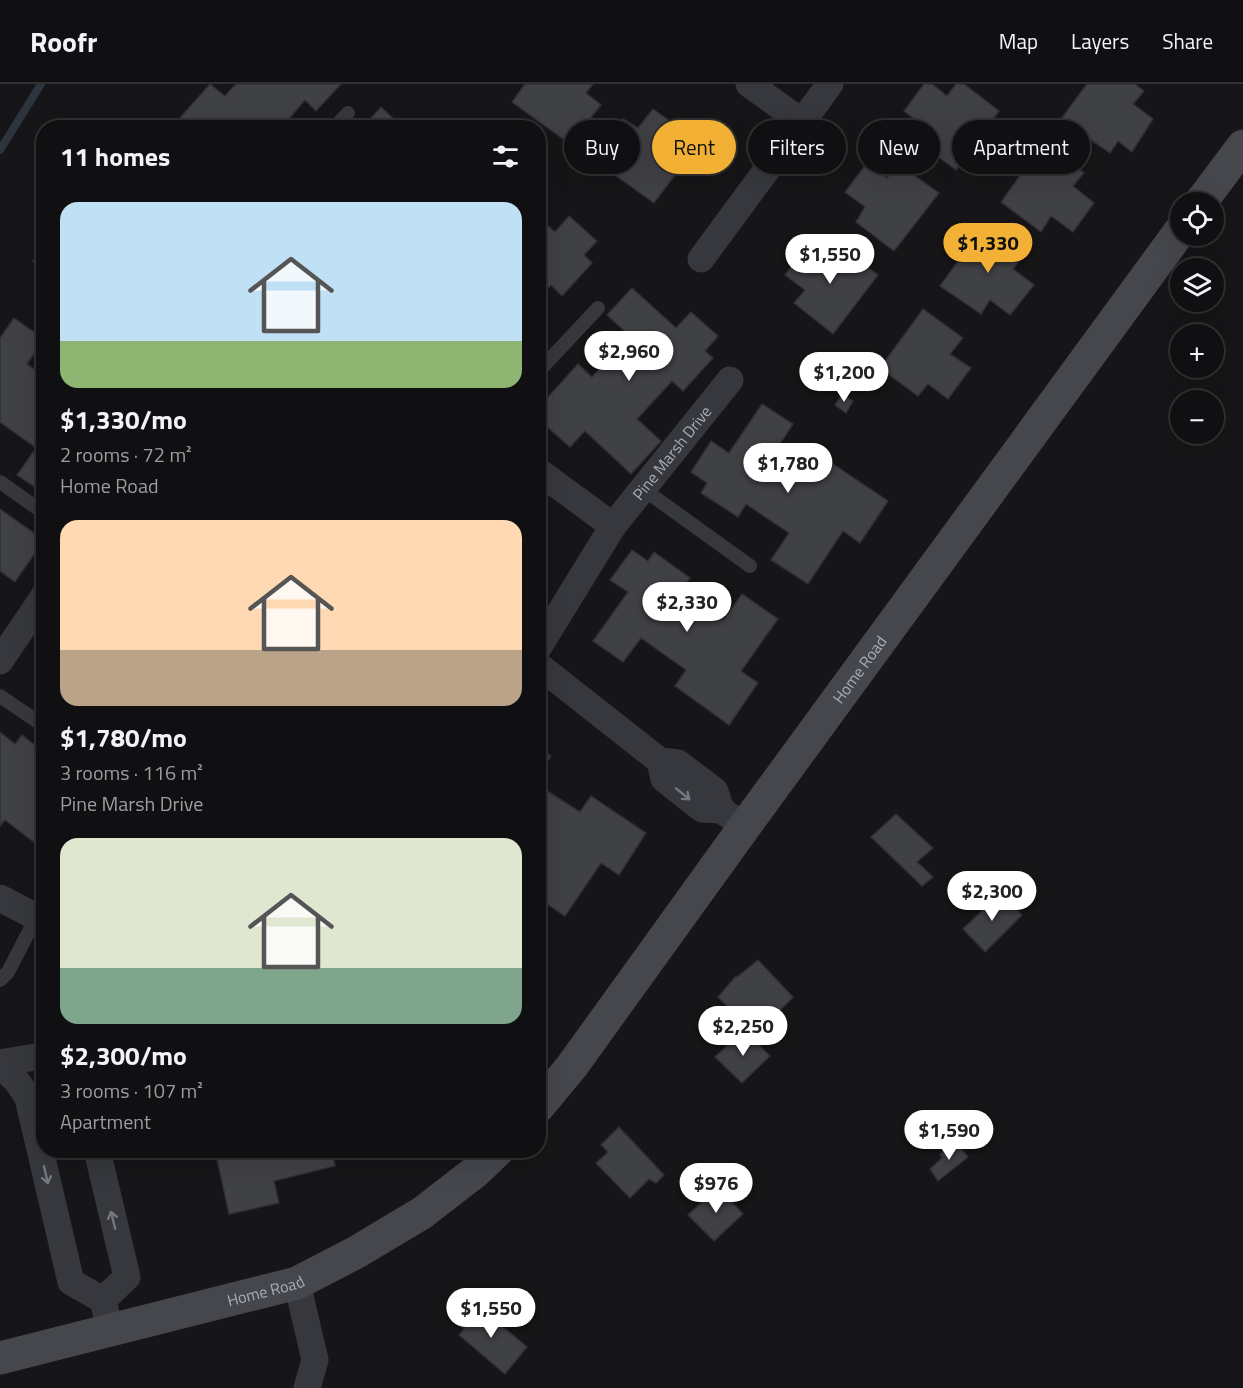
<!DOCTYPE html>
<meta charset="utf-8">
<style>
body{margin:0;font-family:"Titillium Web",sans-serif;background:#1e1e20;color:#f1f3f6;height:100vh;display:flex;flex-direction:column;font-size:22px;white-space:nowrap}
*{box-sizing:border-box;margin:0}
p{font-size:20px;color:#9c9d9f}
.icon{flex:none;width:33px;height:33px;fill:none;stroke:currentColor;stroke-width:2;stroke-linecap:round;stroke-linejoin:round}
.map{position:relative;flex:1;overflow:hidden}
.drawer{position:absolute;left:36px;top:36px;width:510px;height:1038px;display:flex;flex-direction:column;background:#101012;border-radius:24px;box-shadow:0 6px 24px #0002,0 0 0 2px #303032}
.drawer>*{flex:none}
.guide{position:absolute;left:564px;top:36px;width:570px;height:54px;display:flex;gap:12px}
.controls{position:absolute;left:1170px;top:108px;display:grid;gap:12px}
.controls a{display:grid;place-items:center;width:54px;height:54px;border-radius:50%;background:#101012;box-shadow:0 6px 24px #0002,0 0 0 2px #303032;font-size:30px}
.price{position:absolute;translate:-50% -51px;padding:0 14px;border-radius:21px;background:#fff;color:#222;font-size:20px;line-height:39px;filter:drop-shadow(0 2px 3px #0008)}
.price::after{content:'';position:absolute;left:50%;top:36px;width:18px;height:14px;margin-left:-9px;background:inherit;clip-path:polygon(0 0,100% 0,50% 100%)}
.price.on{background:#f2b134;color:#111}
ul{padding:0;list-style:none}
li{display:grid;align-content:center;gap:12px;height:318px;padding:0 24px}
li span{display:grid;place-items:center;height:186px;border-radius:18px;color:#555}
li>.icon{margin-inline-start:auto}
span .icon{width:108px;height:108px;fill:#fffc;stroke-width:1}
li b{font-size:26px}
h2{display:flex;justify-content:space-between;align-items:center;height:72px;padding:0 24px;font-size:26px}
.chip{padding:0 21px;border-radius:27px;background:#101012;box-shadow:0 6px 24px #0002,0 0 0 2px #303032;font-size:21px;line-height:54px}
.chip.on{background:#f2b134;color:#111}
header{display:flex;align-items:center;gap:36px;box-sizing:border-box;height:84px;padding:0 30px;background:#101012;border-bottom:2px solid #303032}
header strong{font-size:28px}
nav{display:flex;gap:33px;margin-inline-start:auto;font-size:21px}
.map>svg:first-child{display:block}
</style>
<header>
<strong>Roofr</strong>
<nav><a>Map</a><a>Layers</a><a>Share</a></nav>
</header>
<div class="map">
<svg width="1243" height="1304" viewBox="0 0 1243 1304">
<rect width="100%" height="100%" fill="#161618"/>
<g fill="none" stroke-linecap="round" stroke-linejoin="round">
<!-- stream -->
<polyline stroke="#2c353c" stroke-width="8" points="0,66 41,0"/>
</g>
<!-- building -->
<g fill="#404145" stroke="#303034" stroke-width="1.5">
<polygon points="210,0 225,12 236,0 341,0 316,27 305,16 281,44 171,44"/>
<polygon points="525,0 593,0 586,9 601,21 570,60 512,18"/>
<polygon points="924,0 932,0 947,12 956,0 964,0 999,27 956,86 916,56 925,43 904,27"/>
<polygon points="1087,0 1135,0 1144,7 1133,20 1153,35 1132,68 1118,57 1110,69 1061,35"/>
<polygon points="381,23 403,44 362,44"/>
<polygon points="653,25 684,47 669,67 684,79 654,119 594,76 623,35 638,44"/>
<polygon points="1043,60 1084,89 1073,102 1094,119 1073,148 1051,132 1041,148 1001,118"/>
<polygon points="867,79 887,94 898,80 939,109 894,167 856,138 865,123 845,108"/>
<polygon points="569,132 597,157 584,171 592,179 562,212 551,201 538,215 538,133 555,148"/>
<polygon points="984,141 1024,171 1013,185 1034,201 1010,231 990,216 981,230 940,202"/>
<polygon points="807,161 826,176 837,162 878,191 833,250 794,219 805,206 785,191"/>
<polygon points="44,163 44,185 33,177"/>
<polygon points="632,204 676,244 691,228 718,252 705,267 713,274 683,307 672,297 637,335 661,357 631,390 585,347 570,363 538,335 538,324 578,280 592,293 630,252 607,231"/>
<polygon points="923,225 963,254 950,270 971,284 948,315 928,300 918,312 880,284"/>
<polygon points="14,234 44,255 27,280 44,292 44,409 17,391 36,364 0,338 0,254"/>
<polygon points="842,310 853,317 846,329 835,321"/>
<polygon points="762,320 793,340 776,366 822,396 833,380 888,417 860,459 843,447 808,500 771,476 789,449 746,420 738,433 701,409 707,399 691,388 711,357 729,369"/>
<polygon points="0,425 44,456 15,498 0,487"/>
<polygon points="538,449 547,454 539,468 542,470 538,477"/>
<polygon points="632,466 648,477 654,468 690,494 681,506 723,536 742,510 778,535 741,587 758,599 729,641 675,602 686,586 641,554 623,578 593,557 628,508 610,496"/>
<polygon points="0,648 15,660 22,651 44,668 44,766 5,736 0,742"/>
<polygon points="538,664 551,672 538,691"/>
<polygon points="538,701 580,728 591,712 646,749 619,791 601,779 565,832 538,814 538,793 547,781 538,775"/>
<polygon points="896,730 933,764 917,778 933,793 922,802 871,753"/>
<polygon points="1000,809 1022,831 985,868 963,845"/>
<polygon points="758,876 793,913 760,947 753,940 748,943 718,913 736,892 737,893"/>
<polygon points="744,946 770,972 742,999 715,973"/>
<polygon points="619,1043 664,1091 656,1099 649,1095 630,1114 596,1079 608,1068 601,1061"/>
<polygon points="955,1057 968,1073 938,1097 930,1085 942,1074 940,1070"/>
<polygon points="215,1066 332,1066 335,1082 274,1097 279,1119 229,1130"/>
<polygon points="718,1103 743,1130 714,1157 688,1131"/>
<polygon points="477,1221 527,1263 505,1290 459,1251 464,1245 458,1239"/>
</g>
<g fill="none" stroke-linecap="round" stroke-linejoin="round">
<!-- lane -->
<g stroke="#37383d" stroke-width="14">
<polyline points="334,44 348,29"/>
<polyline points="538,288 598,224"/>
<polyline points="0,398 44,429"/>
<polyline points="643,405 750,482"/>
<polyline points="0,612 44,642"/>
<polyline points="0,896 8,888 36,834"/>
</g>
<!-- street -->
<g stroke="#37383d" stroke-width="27">
<polyline points="749,0 802,38"/>
<polyline points="701,175 830,0"/>
<polyline points="538,387 613,442"/>
<path id="s1" d="M538 564 613 442 730 296"/>
<polyline points="0,577 44,512"/>
<polyline points="538,581 660,677 678,679 715,707 721,726"/>
<polyline points="660,677 664,695 702,725 721,726 734,735"/>
<polyline points="0,814 44,837"/>
<polyline points="0,979 41,972 44,973"/>
<path d="M0 984C14 991 20 1001 28 1014L71 1198 103 1216 110 1246"/>
<polyline points="97,1066 127,1193 103,1216"/>
<polyline points="297,1199 315,1276 307,1304"/>
</g>
<!-- secondary -->
<g stroke="#45474d" stroke-width="33">
<polyline points="1201,118 1243,62"/>
<path id="s2" d="M538 1023 572 982 745 742 1180 147"/>
<path id="s3" d="M0 1274 297 1199 355 1169 422 1129 475 1088 498 1066"/>
</g>
</g>
<!-- one-way arrows -->
<defs><path id="oneway-shaft" d="M-6 0H5M1.5-3L5.5 0L1.5 3" fill="none" stroke-width="1.6" stroke-linecap="round" stroke-linejoin="round" transform="scale(1.5)"/></defs>
<g stroke="#757881">
<use href="#oneway-shaft" transform="translate(683 710) rotate(39)"/>
<use href="#oneway-shaft" transform="translate(46 1091) rotate(77)"/>
<use href="#oneway-shaft" transform="translate(113 1136) rotate(-104)"/>
</g>
<g text-anchor="middle" dominant-baseline="central" stroke-width="6" stroke-linejoin="round" paint-order="stroke">
<!-- street labels -->
<g font-size="16" fill="#a8adb8" stroke="#111113">
<text stroke="none"><textPath href="#s1" startOffset="237">Pine Marsh Drive</textPath></text>
<text stroke="none"><textPath href="#s2" startOffset="543">Home Road</textPath></text>
<text stroke="none"><textPath href="#s3" startOffset="274">Home Road</textPath></text>
</g>
</g>
</svg>
<div class="controls">
<a><svg class="icon" aria-label="locate" viewBox="0 0 24 24"><circle cx="12" cy="12" r="6"/><path d="M12 2v4M12 18v4M2 12h4M18 12h4"/></svg></a>
<a><svg class="icon" aria-label="layers" viewBox="0 0 24 24"><path d="M12 4l9 5-9 5-9-5zM3 14l9 5 9-5"/></svg></a>
<a>+</a>
<a>−</a>
</div>
<b class="price on" style="left:988px;top:190px">$1,330</b>
<b class="price" style="left:830px;top:201px">$1,550</b>
<b class="price" style="left:629px;top:298px">$2,960</b>
<b class="price" style="left:844px;top:319px">$1,200</b>
<b class="price" style="left:788px;top:410px">$1,780</b>
<b class="price" style="left:687px;top:549px">$2,330</b>
<b class="price" style="left:992px;top:838px">$2,300</b>
<b class="price" style="left:743px;top:973px">$2,250</b>
<b class="price" style="left:949px;top:1077px">$1,590</b>
<b class="price" style="left:716px;top:1130px">$976</b>
<b class="price" style="left:491px;top:1255px">$1,550</b>
<div class="guide">
<a class="chip">Buy</a>
<a class="chip on">Rent</a>
<a class="chip">Filters</a>
<a class="chip">New</a>
<a class="chip">Apartment</a>
</div>
<section class="drawer">
<h2>11 homes<svg class="icon" aria-label="filters" viewBox="0 0 24 24"><path d="M4 7h16M4 17h16"/><circle cx="9" cy="7" r="2"/><circle cx="15" cy="17" r="2"/></svg></h2>
<ul>
<li><span style="background:linear-gradient(#bfe0f5 75%,#8fb573 0)"><svg class="icon" aria-label="home" viewBox="0 0 24 24"><path d="M3 11l9-7 9 7M6 9v11h12V9"/></svg></span><div><b>$1,330/mo</b><p>2 rooms · 72 m²</p><p>Home Road</p></div></li>
<li><span style="background:linear-gradient(#ffd9b3 70%,#b9a48a 0)"><svg class="icon" aria-label="home" viewBox="0 0 24 24"><path d="M3 11l9-7 9 7M6 9v11h12V9"/></svg></span><div><b>$1,780/mo</b><p>3 rooms · 116 m²</p><p>Pine Marsh Drive</p></div></li>
<li><span style="background:linear-gradient(#dfe7d0 70%,#7fa58c 0)"><svg class="icon" aria-label="home" viewBox="0 0 24 24"><path d="M3 11l9-7 9 7M6 9v11h12V9"/></svg></span><div><b>$2,300/mo</b><p>3 rooms · 107 m²</p><p>Apartment</p></div></li>
</ul>
</section>
</div>
